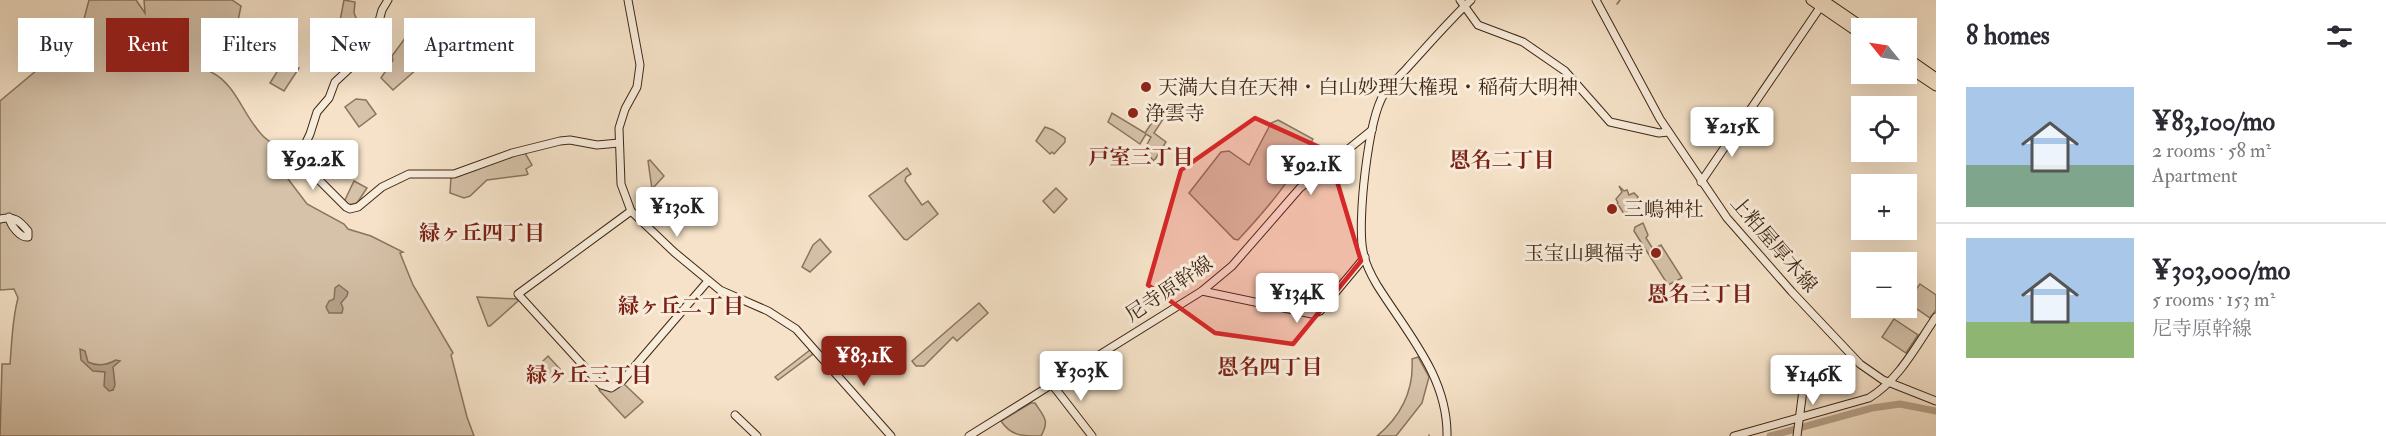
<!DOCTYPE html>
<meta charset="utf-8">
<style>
body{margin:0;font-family:"IM FELL Double Pica","Noto Serif JP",serif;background:#f7f7f7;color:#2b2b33;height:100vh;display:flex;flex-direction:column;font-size:22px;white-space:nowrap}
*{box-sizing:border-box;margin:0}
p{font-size:20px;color:#7c7c81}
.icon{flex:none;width:33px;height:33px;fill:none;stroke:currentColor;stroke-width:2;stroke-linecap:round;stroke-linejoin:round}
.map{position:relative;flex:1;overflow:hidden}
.details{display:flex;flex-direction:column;background:#fff;width:450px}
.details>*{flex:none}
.top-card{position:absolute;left:18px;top:18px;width:570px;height:54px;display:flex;gap:12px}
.needle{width:39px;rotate:300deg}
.tools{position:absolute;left:1851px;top:18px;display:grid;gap:12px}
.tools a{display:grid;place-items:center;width:66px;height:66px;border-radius:0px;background:#fff;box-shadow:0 6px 24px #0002;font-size:30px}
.price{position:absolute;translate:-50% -51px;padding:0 14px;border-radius:6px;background:#fff;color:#222;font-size:20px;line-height:39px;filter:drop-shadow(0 2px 3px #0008)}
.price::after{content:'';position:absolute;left:50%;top:36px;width:18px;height:14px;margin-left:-9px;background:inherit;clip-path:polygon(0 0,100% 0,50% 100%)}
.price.selected{background:#8f2418;color:#fff}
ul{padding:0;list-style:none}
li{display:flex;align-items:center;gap:18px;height:150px;padding:0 30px}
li+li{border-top:2px solid #e1e1e2}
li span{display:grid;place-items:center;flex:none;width:168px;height:120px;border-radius:0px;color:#555}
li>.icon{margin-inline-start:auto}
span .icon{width:72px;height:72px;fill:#fffc;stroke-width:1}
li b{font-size:26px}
h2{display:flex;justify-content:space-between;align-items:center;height:72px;padding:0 30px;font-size:26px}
.chip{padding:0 21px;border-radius:0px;background:#fff;box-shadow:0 6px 24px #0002;font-size:21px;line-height:54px}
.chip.selected{background:#8f2418;color:#fff}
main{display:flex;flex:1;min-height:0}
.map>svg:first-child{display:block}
</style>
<main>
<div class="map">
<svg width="1936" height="436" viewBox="0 0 1936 436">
<rect width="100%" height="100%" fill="#f5e2c8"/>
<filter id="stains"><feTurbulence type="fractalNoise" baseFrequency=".00333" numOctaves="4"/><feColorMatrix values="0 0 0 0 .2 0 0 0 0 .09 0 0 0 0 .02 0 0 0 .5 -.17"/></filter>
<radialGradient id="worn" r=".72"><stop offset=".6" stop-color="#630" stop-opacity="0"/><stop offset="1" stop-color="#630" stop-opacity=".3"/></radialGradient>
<!-- green -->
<g fill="#d6c2a9" stroke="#8b745e" stroke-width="1.5">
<path d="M89 0H136L145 13 144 0H232L241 6 235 35 239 39 236 46 224 54 220 68 211 72C236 84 243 115 262 135 270 144 284 148 296 152L290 161 285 175 307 204 344 224 348 229 371 236 403 252 400 253 413 285 453 353 451 355 467 417 474 436H0L2 364H10C12 341 12 320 18 298L14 289 0 290V101L80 34Z"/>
<polygon points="344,0 355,2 354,13 357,20 353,21 348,27 340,21"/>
<polygon points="414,26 421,28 425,26 440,45 425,62 393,90 381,78 393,60 392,56"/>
<polygon points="285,59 291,59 291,67 299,68 284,91 270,83"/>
<polygon points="356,99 366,100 376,114 359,127 345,107"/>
<polygon points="1159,112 1165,116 1154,133 1166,142 1154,161 1144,150 1151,137 1146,134 1140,144 1108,122 1112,113 1145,133"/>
<path d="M1278 120 1313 139C1294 177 1267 209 1238 240L1234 239 1189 193 1221 152 1229 151 1249 165 1271 123Z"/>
<polygon points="1045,127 1053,130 1065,138 1065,142 1054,154 1052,152 1050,154 1036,141"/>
<polygon points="525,153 532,165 526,169 528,174 526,175 487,180 470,196 464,198 450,193 451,176 482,164"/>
<polygon points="650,160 664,176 652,189 648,161"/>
<polygon points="907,168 911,174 906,177 905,181 922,205 928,201 938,214 907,240 904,239 869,196"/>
<polygon points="354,181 367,188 357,203 347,205 344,202"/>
<polygon points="1619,186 1624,191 1627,190 1629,195 1634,193 1638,197 1636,201 1637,204 1624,214 1619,206 1616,205 1618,203 1616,199 1622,192"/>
<polygon points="1056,188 1067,199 1054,213 1043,201"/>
<polygon points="1643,223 1648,235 1646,238 1653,249 1661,245 1682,278 1668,285 1634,231 1635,227"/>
<polygon points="820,239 831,252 810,272 802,267 813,245"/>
<polygon points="1920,284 1936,295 1936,310 1930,318 1907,302 1907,287 1914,292"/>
<polygon points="477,297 517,299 518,301 490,326 488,326"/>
<polygon points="979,303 988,313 957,341 953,337 924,366 916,366 912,361"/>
<polygon points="1894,319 1918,335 1906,353 1882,337"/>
<polygon points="810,350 813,354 778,380 775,377"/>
<polygon points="548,356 560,369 549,380 537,367"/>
<path d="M1418 357 1429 377 1422 403 1396 436H1377C1401 416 1414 390 1412 359Z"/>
<polygon points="624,384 643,402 625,418 599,390 601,388 615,390"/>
<path d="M1031 403H1035C1044 417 1050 420 1041 436 1021 436 1011 436 1001 421Z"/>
</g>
<!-- water -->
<g fill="#b7a28b" stroke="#87705b" stroke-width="1.5">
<polygon points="339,285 348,292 347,296 341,303 343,308 342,313 329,313 326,307 329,301 334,299 335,288"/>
<path d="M80 349 85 351 88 362C98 367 107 365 116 360L120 361 113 367 115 385 113 390 109 391 104 386 105 372 93 371 81 360Z"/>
</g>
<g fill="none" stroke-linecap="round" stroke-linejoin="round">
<!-- stream -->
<g stroke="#87705b" stroke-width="1.5">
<polyline points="1617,4 1620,0"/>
<polyline points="1515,35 1522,38"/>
<polyline points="1534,45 1542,51"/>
<polyline points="1545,53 1566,68"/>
<polyline points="1429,436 1429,435"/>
</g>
<!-- river -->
<polyline stroke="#b7a28b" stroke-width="7" points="1770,436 1872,408 1900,404 1936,411"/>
<defs>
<g id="secondary">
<polyline points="388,0 382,10 376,32 365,49 350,68 335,82 329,98 317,112 310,134 299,157 301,162 346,207 350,209 358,207 382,187 409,174 454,174 512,153 560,141 570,140 597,145 619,143"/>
<polyline points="628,0 640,65 637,87 625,109 619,128 621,184 631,211 674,252 720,290 768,311 796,329 891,436"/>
<polyline points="1460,0 1478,25 1523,42 1565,71 1610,122 1659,133 1668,132"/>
<polyline points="1596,0 1660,119 1727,218 1792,292 1860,364 1883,380 1936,401"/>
<polyline points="1701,182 1823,3"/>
<polyline points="631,211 518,294 601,385 611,388 623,380 708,281"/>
<path d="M0 219C14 216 19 220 28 231V237C20 238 10 225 9 217"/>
<polyline points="1202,291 1312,314 1320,311 1365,257"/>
<polyline points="1051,383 1092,436"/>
<polyline points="735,415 757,436"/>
<polyline points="969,436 1202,291 1232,266 1300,188 1372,130"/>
<path d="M1447 436C1448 377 1407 333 1377 285 1371 275 1365 263 1363 251 1357 222 1368 119 1384 94 1391 84 1400 76 1408 67 1429 44 1449 21 1471 0"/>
<path d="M1734 436 1869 398C1899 380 1916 346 1936 317"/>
<polyline points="1797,436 1803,390"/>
</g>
<g id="highway">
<polyline points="1811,0 1862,35"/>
<polyline points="1823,0 1864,28"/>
<polyline points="1906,57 1936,78"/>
<polyline points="1906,66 1936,86"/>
</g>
</defs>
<!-- secondary casing -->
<use href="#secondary" stroke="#402614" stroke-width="9"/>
<!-- highway casing -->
<use href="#highway" stroke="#402614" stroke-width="11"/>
<!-- secondary -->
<use href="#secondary" stroke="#f8ecdb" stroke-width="7"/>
<!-- highway -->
<use href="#highway" stroke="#f5e2c8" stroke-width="9"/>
</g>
<!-- marked area -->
<path fill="#d62828" fill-opacity="0.2" stroke="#d62828" stroke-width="4.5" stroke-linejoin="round" d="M1255 118 1328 151 1361 261 1293 344 1215 333 1148 285 1181 170Z"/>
<!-- markers -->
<g fill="#8f2418" stroke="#f8ecdb" stroke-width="2">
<circle cx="1146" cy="87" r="6"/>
<circle cx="1133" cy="113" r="6"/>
<circle cx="1612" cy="209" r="6"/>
<circle cx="1656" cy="253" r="6"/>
</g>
<g text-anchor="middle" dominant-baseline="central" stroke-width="6" stroke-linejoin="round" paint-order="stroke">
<!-- poi labels -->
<g font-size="20" fill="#402614" stroke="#f8ecdb" text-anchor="start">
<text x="1158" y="87">天満大自在天神・白山妙理大権現・稲荷大明神</text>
<text x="1145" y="113">浄雲寺</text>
<text x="1624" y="209">三嶋神社</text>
<text x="1644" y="253" text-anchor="end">玉宝山興福寺</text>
</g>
<!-- street labels -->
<g font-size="20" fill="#402614" stroke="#f8ecdb">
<text transform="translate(1774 244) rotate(49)">上粕屋厚木線</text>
<text transform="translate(1169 289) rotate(-34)">尼寺原幹線</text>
</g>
<!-- neighbourhood labels -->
<g font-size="21" font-weight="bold" fill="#7a1f14" stroke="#f8ecdb">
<text x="1141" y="157">戸室三丁目</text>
<text x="1502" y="160">恩名二丁目</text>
<text x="482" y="233">緑ヶ丘四丁目</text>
<text x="1700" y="294">恩名三丁目</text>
<text x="681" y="306">緑ヶ丘二丁目</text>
<text x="1270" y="367">恩名四丁目</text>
<text x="589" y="375">緑ヶ丘三丁目</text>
</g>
</g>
<rect width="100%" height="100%" filter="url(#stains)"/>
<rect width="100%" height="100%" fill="url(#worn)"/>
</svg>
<div class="tools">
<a><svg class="needle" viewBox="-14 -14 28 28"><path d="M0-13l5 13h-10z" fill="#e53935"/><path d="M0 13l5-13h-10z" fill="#7c7c81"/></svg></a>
<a><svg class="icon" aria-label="locate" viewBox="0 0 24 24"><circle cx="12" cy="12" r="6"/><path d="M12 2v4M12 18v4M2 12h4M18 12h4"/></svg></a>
<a>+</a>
<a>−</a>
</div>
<b class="price" style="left:1732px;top:158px">¥215K</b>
<b class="price" style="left:313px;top:191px">¥92.2K</b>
<b class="price" style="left:1311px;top:196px">¥92.1K</b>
<b class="price" style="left:677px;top:238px">¥130K</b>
<b class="price" style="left:1297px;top:324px">¥134K</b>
<b class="price selected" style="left:864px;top:387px">¥83.1K</b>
<b class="price" style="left:1081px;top:402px">¥303K</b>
<b class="price" style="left:1813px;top:406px">¥146K</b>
<div class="top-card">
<a class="chip">Buy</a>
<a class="chip selected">Rent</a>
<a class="chip">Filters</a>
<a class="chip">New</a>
<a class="chip">Apartment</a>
</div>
</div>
<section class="details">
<h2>8 homes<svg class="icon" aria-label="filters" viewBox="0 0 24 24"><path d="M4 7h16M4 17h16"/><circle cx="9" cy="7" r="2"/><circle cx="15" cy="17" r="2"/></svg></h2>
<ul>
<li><span style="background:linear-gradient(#a9c7e8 65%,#7fa58c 0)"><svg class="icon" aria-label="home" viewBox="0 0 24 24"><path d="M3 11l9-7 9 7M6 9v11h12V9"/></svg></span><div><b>¥83,100/mo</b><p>2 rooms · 58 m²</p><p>Apartment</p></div></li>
<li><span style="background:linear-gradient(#a9c7e8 70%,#8fb573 0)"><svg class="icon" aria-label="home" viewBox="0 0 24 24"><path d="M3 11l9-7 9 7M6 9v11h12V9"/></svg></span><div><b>¥303,000/mo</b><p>5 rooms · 153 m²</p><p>尼寺原幹線</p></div></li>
</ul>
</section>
</main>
